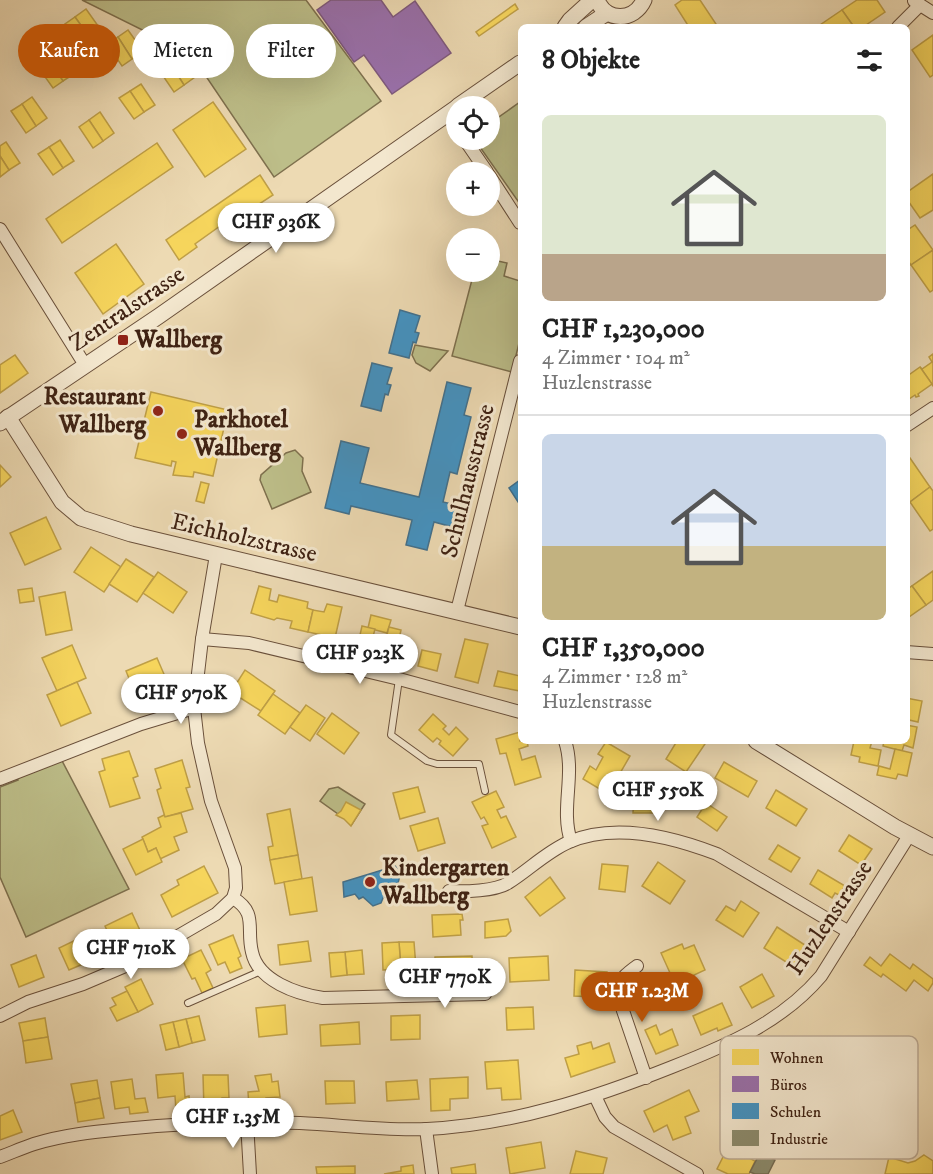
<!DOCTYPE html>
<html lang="de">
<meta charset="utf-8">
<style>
body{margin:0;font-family:"IM FELL DW Pica",serif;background:#f6f6f6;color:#222;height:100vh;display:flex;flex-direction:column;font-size:22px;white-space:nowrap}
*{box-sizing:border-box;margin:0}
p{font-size:20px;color:#767676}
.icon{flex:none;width:33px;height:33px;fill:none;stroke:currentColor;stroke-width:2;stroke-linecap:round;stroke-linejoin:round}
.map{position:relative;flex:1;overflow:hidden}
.sheet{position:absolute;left:518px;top:24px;width:392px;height:720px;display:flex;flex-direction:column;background:#fff;border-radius:9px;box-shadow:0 6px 24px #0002}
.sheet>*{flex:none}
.banner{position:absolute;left:18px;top:24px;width:410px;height:54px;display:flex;gap:12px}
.fabs{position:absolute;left:446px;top:96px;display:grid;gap:12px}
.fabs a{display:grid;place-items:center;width:54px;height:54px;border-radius:50%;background:#fff;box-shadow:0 6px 24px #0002;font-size:30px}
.price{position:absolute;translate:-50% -51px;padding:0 14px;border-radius:21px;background:#fff;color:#222;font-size:20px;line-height:39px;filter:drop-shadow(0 2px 3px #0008)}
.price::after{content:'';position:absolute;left:50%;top:36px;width:18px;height:14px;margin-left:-9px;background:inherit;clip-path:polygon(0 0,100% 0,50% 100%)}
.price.on{background:#b45309;color:#fff}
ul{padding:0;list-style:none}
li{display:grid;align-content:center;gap:12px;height:318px;padding:0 24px}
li+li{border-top:2px solid #e0e0e0}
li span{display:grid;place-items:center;height:186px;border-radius:9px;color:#555}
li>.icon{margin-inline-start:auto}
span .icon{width:108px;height:108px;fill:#fffc;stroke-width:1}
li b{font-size:26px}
h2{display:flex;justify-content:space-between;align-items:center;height:72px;padding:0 24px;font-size:26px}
.chip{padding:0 21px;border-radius:27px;background:#fff;box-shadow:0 6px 24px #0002;font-size:21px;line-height:54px}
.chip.on{background:#b45309;color:#fff}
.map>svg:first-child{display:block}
</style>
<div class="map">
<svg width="933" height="1174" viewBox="0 0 933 1174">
<rect width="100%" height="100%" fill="#eddab3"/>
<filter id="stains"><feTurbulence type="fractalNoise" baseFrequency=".00333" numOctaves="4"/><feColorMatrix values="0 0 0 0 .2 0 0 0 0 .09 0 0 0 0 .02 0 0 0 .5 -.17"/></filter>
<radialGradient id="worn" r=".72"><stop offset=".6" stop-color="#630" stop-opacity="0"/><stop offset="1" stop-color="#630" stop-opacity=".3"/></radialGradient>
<!-- green -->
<g fill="#bdbe89" stroke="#7e704e" stroke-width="1.5">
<polygon points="82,0 306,0 381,101 274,177 191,54"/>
<polygon points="520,102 520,204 475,140 489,140 489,124"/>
<polygon points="489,259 507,263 504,276 520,281 520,339 512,372 452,356 474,272 489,272"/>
<polygon points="415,345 448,351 430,371 416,363 412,355"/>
<polygon points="295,450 303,458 302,471 311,492 272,509 260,480 261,475 286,453"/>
<polygon points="59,755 129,889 26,937 0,877 0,787 18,780 15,773"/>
<polygon points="338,787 365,804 352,824 320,801 329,789"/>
</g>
<!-- homes -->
<g fill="#f6d55c" stroke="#bf9f46" stroke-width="1.5">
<polygon points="682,0 700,0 716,24 712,27 689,27 675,5"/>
<polygon points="857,0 877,0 885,12 863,27 854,27 842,10"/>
<polygon points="515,4 518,9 479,36 476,32"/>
<polygon points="86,9 101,30 90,38 75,17"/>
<polygon points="842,10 854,27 817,27"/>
<polygon points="75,17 90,38 80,45 65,24"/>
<polygon points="128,30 143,51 132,59 118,37"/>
<polygon points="933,35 933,75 930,77 912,50"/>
<polygon points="118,37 132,59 122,66 107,44"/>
<polygon points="59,52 74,74 63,81 49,60"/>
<polygon points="180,56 195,77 184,85 170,63"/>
<polygon points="49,60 63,81 53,88 38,67"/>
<polygon points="170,63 184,85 174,92 159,70"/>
<polygon points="141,84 155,105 144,112 130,91"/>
<polygon points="130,91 144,112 134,119 119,98"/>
<polygon points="32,97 47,118 36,126 22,104"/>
<polygon points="213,102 246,149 205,177 173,130"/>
<polygon points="22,104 36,126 26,133 11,111"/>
<polygon points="100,112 114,133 103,141 89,120"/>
<polygon points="89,120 103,141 93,148 79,127"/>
<polygon points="60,140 74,161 63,168 49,147"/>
<polygon points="6,142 20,163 9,170 0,156 0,146"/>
<polygon points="157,143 173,167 62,243 46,219"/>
<polygon points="49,147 63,168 53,175 38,154"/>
<polygon points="0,156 9,170 0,177"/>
<polygon points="933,174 933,210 920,218 906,198 906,193"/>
<polygon points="260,175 273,195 250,210 248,206 195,244 197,247 179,260 166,240"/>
<polygon points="915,225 933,250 911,265 906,258 906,231"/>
<polygon points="116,244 144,284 103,314 75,273"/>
<polygon points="933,250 933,290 930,292 911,265"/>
<polygon points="933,354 933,386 920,367 922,369 932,362 929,357"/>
<polygon points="15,355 28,373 0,393 0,365"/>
<polygon points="920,367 932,384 918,394 919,396 916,397 915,395 906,401 906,370 910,374"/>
<polygon points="151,392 228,410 213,476 194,472 193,477 173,475 176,462 172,461 171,466 135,458"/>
<polygon points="910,458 930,487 910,502 906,497 906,461"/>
<polygon points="0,465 11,477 0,487"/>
<polygon points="201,482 209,484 204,503 196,501"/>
<polygon points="930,487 933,491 933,529 930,531 910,502"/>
<polygon points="46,517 61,549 25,565 10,533"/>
<polygon points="91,547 121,567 104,592 74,572"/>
<polygon points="126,559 154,577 137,602 109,584"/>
<polygon points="933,571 933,600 926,605 912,586"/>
<polygon points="158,572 187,592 173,613 143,593"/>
<polygon points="259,586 271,589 269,600 277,602 279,595 308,602 307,608 313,610 308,632 290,628 292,621 277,618 274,620 251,613"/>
<polygon points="912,586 926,605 906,619 906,590"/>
<polygon points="32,588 34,601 20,603 18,590"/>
<polygon points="65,592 72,630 46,635 39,597"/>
<polygon points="327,604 342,607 335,638 308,632 313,610 324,612"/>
<polygon points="371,615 391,620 387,633 368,628"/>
<polygon points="362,626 375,629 370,648 358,644"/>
<polygon points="389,627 401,630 397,648 384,645"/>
<polygon points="465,639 488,644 478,683 455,677"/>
<polygon points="72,645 86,678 57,691 42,658"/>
<polygon points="422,650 441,654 437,671 418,666"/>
<polygon points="157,658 170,688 138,701 126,671"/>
<polygon points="245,670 275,691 261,711 231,692"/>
<polygon points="498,671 520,676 520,691 494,686"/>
<polygon points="77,682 91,713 61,726 47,695"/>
<polygon points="273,694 300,713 285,734 258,715"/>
<polygon points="906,698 922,701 918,722 909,720 908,724 906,724"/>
<polygon points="306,705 325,718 310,741 290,727"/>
<polygon points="332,713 359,733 344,754 317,734"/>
<polygon points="433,714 446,726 443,729 449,735 456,727 468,739 453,756 439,744 441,741 437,738 433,742 419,730"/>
<polygon points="906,725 917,727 913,748 904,745 902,751 883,746 884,741 906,741"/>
<polygon points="520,732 520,741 527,741 528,746 519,749 522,760 535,756 541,777 515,785 506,753 500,754 496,739"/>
<polygon points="677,741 707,741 686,772 666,759"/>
<polygon points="854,741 872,741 870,748 881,750 878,766 859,762 860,757 851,755"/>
<polygon points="606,742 630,756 608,794 583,779 590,766 596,770 603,757 598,754"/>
<polygon points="895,749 912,753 907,776 898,774 896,779 877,775 879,766 890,769"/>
<polygon points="129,751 138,776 133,778 140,798 110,807 99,772 105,770 102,759"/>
<polygon points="182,760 190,787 186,788 193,809 165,817 157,790 161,788 155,769"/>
<polygon points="724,762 757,781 748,797 715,778"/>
<polygon points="418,787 425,812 400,819 393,793"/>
<polygon points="776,790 807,809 796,826 766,808"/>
<polygon points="496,791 504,807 497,810 501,818 506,816 516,837 492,848 482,826 488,824 484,817 481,819 472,802"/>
<polygon points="634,792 661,793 661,813 633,813"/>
<polygon points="346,802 361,810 351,826 344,819 336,815 341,811"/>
<polygon points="706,803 727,817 717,831 697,817"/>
<polygon points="290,809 298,855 270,860 268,847 273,846 267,814"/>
<polygon points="181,813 187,832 174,837 179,850 160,859 156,848 148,852 142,837 161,827 158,818 164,815 165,817"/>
<polygon points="438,818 445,843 418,851 410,826"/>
<polygon points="849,835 872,849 861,865 839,851"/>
<polygon points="143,839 148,852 156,848 162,862 136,875 123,849"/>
<polygon points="778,845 800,858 791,872 769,859"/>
<polygon points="298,855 302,879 275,884 270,860"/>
<polygon points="658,862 685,881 670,904 642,886"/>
<polygon points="602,864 628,866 625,892 599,889"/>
<polygon points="204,866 218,893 172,917 161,895 179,885 177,880"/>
<polygon points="818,870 845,886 839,895 835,893 832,898 810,884"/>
<polygon points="312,877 317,911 290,915 284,882"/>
<polygon points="550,877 565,898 540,916 525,897"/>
<polygon points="741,901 759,913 743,937 716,920 726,906 735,911"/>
<polygon points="132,913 143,937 116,950 105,926"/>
<polygon points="462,914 463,920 460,920 461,935 433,937 432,915"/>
<polygon points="508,919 511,931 506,936 485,938 485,922"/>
<polygon points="777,927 808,947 794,967 764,948"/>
<polygon points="86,935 97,958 69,970 59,948"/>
<polygon points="233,935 241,956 238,958 242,968 230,973 225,962 218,965 209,945"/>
<polygon points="308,941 311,961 280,965 278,945"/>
<polygon points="399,942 414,942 416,968 401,969"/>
<polygon points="399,942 401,969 383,970 382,943"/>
<polygon points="682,944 684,949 694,945 705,970 675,984 661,953"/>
<polygon points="201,950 211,970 206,973 213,988 202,993 195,978 192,979 182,959"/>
<polygon points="362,950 364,974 347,975 345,952"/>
<polygon points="345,952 347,975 331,977 329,953"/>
<polygon points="890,954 910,969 913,964 933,979 933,983 928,991 914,980 906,991 883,974 881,977 864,965 870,957 881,966"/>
<polygon points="36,955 44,977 19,987 11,965"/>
<polygon points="472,956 473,981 435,982 435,957"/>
<polygon points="548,956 549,980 510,982 509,958"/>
<polygon points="575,970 607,972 606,988 594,987 593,997 574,996"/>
<polygon points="762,974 774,996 752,1008 740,987"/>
<polygon points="141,979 153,1004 138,1012 125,987"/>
<polygon points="127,991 138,1012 117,1021 110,1008 116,1005 112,998"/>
<polygon points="722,1003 732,1025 718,1031 717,1028 701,1035 693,1016"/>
<polygon points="285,1005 287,1034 259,1037 256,1008"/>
<polygon points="533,1007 534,1029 507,1030 506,1008"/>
<polygon points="420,1015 420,1039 391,1040 391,1016"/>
<polygon points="199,1016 205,1040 192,1043 186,1019"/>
<polygon points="45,1018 48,1037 23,1041 19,1023"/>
<polygon points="186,1019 192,1043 179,1047 173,1022"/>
<polygon points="173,1022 179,1047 166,1050 160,1025"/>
<polygon points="359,1022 360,1044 321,1046 320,1025"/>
<polygon points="656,1025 660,1035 672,1029 678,1045 656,1054 645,1030"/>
<polygon points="48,1037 52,1059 26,1063 23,1041"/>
<polygon points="591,1042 593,1049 609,1043 615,1062 571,1077 565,1058 579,1054 577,1046"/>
<polygon points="518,1060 521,1099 502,1100 501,1088 487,1089 485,1062"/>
<polygon points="183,1073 185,1097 189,1096 190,1110 176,1111 175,1096 158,1098 156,1075"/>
<polygon points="271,1074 272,1082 278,1081 280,1097 266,1098 266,1106 249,1107 248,1092 259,1091 255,1076"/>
<polygon points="203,1075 228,1075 229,1098 222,1098 222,1109 204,1110"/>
<polygon points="468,1077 468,1098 450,1099 450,1110 431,1111 430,1079"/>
<polygon points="132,1079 135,1099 145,1098 148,1112 130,1114 129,1107 115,1109 111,1082"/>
<polygon points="97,1080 100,1098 75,1103 71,1084"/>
<polygon points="417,1080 419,1099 387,1101 386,1082"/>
<polygon points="325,1081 354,1081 355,1103 326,1104"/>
<polygon points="689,1090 699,1111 685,1117 691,1133 673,1140 667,1125 654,1132 644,1111"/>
<polygon points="100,1098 104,1118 78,1122 75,1103"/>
<polygon points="13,1110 22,1132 0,1140 0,1116"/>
<polygon points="541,1142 545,1168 510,1174 506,1148"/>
<polygon points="728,1147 755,1161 749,1174 728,1174 717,1169"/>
<polygon points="576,1151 607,1158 603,1174 570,1174"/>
<polygon points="924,1155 933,1161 933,1174 885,1174 889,1157 908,1163 915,1161"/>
<polygon points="475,1164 476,1174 452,1174 451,1168"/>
<polygon points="413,1165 414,1174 384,1174 401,1171 401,1167"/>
<polygon points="355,1166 355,1174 317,1174 316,1167"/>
</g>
<!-- offices -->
<polygon fill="#9970ab" stroke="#7e597d" stroke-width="1.5" points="331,0 381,0 393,17 415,1 451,53 392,94 364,55 354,62 317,10"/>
<!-- schools -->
<g fill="#4393c3" stroke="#42718e" stroke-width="1.5">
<polygon points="400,310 420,316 415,332 419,333 416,343 413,342 409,358 389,353"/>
<polygon points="372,363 392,368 387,384 391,385 388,395 385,394 381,411 361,406"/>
<polygon points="447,382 471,388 464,415 471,417 457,474 450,472 443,502 469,508 464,530 434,522 427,550 406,545 412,520 351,506 349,514 325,508 341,441 369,448 360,483 419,497"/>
<polygon points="520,480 520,505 509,488"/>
<polygon points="395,866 401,872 398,883 394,884 391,896 383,898 381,903 373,906 363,897 359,899 355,894 344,897 343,882"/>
</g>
<!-- industry -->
<g fill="#8c8c6e" stroke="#756c53" stroke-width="1.5">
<polygon points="375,646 395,650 392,662 372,657"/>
<polygon points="760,1153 775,1160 768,1174 755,1174 750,1172"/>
</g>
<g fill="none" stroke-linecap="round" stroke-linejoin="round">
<defs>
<g id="service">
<polyline points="399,679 391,735 427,761 437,764 479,764 485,791"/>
<polyline points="188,1003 261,971"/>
</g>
<g id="minor">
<polyline points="914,1 933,13"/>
<polyline points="898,27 920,5"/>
<polyline points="448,114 456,125"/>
<polyline points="465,140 487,172"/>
<polyline points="489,175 520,223"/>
<polyline points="0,229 85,365"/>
<polyline points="906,426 933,408"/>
<polyline points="457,611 520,361"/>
<polyline points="202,639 249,643 399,679 520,712"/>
<polyline points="906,652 933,654"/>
<path d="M565 741C576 774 560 809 571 841"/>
<polyline points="0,779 141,724 194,708"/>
<path d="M449 891C464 892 496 891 508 883 529 870 546 852 569 842 615 822 673 837 717 854L849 932"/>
<path d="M233 898C258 913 246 928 252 952 258 981 297 994 323 998L485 994"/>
<path d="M637 966C624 976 618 979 618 996L646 1078"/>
<polyline points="0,1016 28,1002 83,984 130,964 216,914 233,898 236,888 235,868 211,801 198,743 194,708 202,639 216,555"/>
<polyline points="595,1096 605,1117 614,1127 697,1174"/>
<polyline points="247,1122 250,1174"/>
<polyline points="426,1129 432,1174"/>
<path d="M0 1157C11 1153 22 1148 34 1144 63 1135 93 1132 123 1129 182 1123 241 1121 300 1123 342 1125 385 1131 427 1129 512 1125 594 1098 672 1067 728 1045 782 1022 821 976L910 834"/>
</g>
<g id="tertiary">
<path d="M597 0C606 22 634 22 644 0"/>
<polyline points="565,27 570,20 592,0"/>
<polyline points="586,27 607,13"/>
<polyline points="458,106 520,63"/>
<polyline points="8,417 62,502 81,518 131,534 520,627"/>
<polyline points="0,423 159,316 456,108"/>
<polyline points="756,741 895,827 933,847"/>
</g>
</defs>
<!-- service casing -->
<use href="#service" stroke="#6a503b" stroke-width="8"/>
<!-- minor casing -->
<use href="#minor" stroke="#6a503b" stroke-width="14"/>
<!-- tertiary casing -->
<use href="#tertiary" stroke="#6a503b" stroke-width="17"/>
<!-- service -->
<use href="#service" stroke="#f3e7ce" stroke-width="6"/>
<!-- minor -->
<use href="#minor" stroke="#f3e7ce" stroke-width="12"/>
<!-- tertiary -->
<use href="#tertiary" stroke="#f3e7ce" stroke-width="15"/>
</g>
<!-- markers -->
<g fill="#8f2418" stroke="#f3e7ce" stroke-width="2">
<rect x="117" y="334" width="12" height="12" rx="3"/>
<circle cx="158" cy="411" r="6"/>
<circle cx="182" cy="434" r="6"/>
<circle cx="370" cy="882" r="6"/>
</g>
<g text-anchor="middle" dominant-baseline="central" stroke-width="6" stroke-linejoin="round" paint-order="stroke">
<!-- street labels -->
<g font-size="24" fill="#3f2213" stroke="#f3e7ce">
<text transform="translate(127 309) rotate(-34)">Zentralstrasse</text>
<text transform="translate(468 481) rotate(-76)">Schulhausstrasse</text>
<text transform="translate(244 538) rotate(13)">Eichholzstrasse</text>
<text transform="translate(830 918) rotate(-56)">Huzlenstrasse</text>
</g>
<!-- poi labels -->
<g font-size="24" font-weight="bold" fill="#3f2213" stroke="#f3e7ce" text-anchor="start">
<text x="135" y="340">Wallberg</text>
<text x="146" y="397" text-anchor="end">Restaurant<tspan x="146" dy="28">Wallberg</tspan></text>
<text x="194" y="420">Parkhotel<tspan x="194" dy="28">Wallberg</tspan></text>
<text x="382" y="868">Kindergarten<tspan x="382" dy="28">Wallberg</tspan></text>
</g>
</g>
<!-- legend -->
<rect x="720" y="1036" width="198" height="123" rx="9" fill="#f3e7ce" stroke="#bdac96" stroke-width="1.5"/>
<rect x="732" y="1049" width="27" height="16" fill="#f6d55c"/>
<rect x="732" y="1076" width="27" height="16" fill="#9970ab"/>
<rect x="732" y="1103" width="27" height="16" fill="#4393c3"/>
<rect x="732" y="1130" width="27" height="16" fill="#8c8c6e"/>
<g font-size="16" fill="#3f2213">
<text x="770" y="1063">Wohnen</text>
<text x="770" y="1090">Büros</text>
<text x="770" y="1117">Schulen</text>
<text x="770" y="1144">Industrie</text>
</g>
<rect width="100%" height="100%" filter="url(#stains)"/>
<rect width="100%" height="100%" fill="url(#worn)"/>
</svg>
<div class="fabs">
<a><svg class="icon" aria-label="locate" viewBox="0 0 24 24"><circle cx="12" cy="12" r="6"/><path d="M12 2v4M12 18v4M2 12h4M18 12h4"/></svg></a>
<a>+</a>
<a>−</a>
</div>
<b class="price" style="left:276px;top:254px">CHF 936K</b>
<b class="price" style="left:360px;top:685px">CHF 923K</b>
<b class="price" style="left:181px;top:725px">CHF 970K</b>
<b class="price" style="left:658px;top:822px">CHF 550K</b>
<b class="price" style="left:131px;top:980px">CHF 710K</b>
<b class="price" style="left:445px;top:1009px">CHF 770K</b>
<b class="price on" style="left:642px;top:1023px">CHF 1.23M</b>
<b class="price" style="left:233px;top:1149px">CHF 1.35M</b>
<div class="banner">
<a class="chip on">Kaufen</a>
<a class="chip">Mieten</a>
<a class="chip">Filter</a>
</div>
<section class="sheet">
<h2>8 Objekte<svg class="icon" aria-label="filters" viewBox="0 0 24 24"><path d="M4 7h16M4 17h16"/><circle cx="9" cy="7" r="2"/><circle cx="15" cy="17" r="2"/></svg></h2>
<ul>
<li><span style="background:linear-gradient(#dfe7d0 75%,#b9a48a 0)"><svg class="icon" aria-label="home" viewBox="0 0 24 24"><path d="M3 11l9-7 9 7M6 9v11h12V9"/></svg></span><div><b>CHF 1,230,000</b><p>4 Zimmer · 104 m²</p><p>Huzlenstrasse</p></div></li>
<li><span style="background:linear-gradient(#c9d6e8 60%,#c2b280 0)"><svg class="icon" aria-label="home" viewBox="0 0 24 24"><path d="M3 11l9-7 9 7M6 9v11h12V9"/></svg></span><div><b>CHF 1,350,000</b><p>4 Zimmer · 128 m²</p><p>Huzlenstrasse</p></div></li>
</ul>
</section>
</div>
